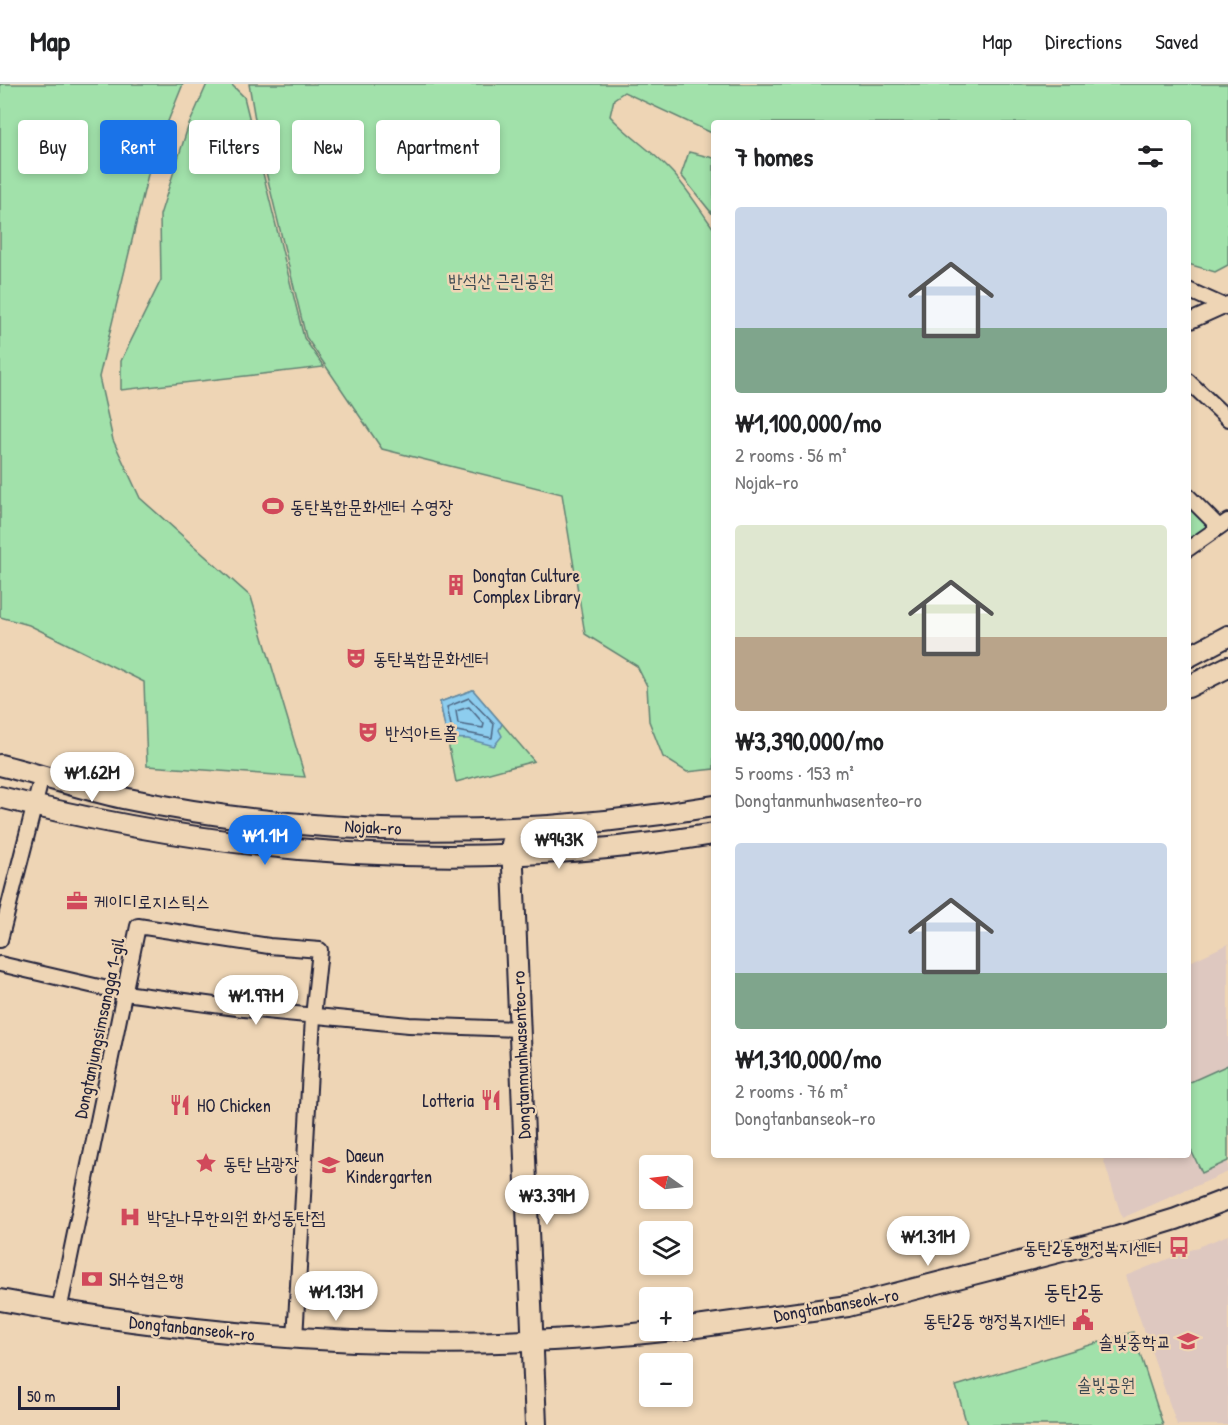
<!DOCTYPE html>
<meta charset="utf-8">
<style>
body{margin:0;font-family:"Patrick Hand","Poor Story",sans-serif;background:#f2f2f2;color:#202124;height:100vh;display:flex;flex-direction:column;font-size:22px;white-space:nowrap}
*{box-sizing:border-box;margin:0}
p{font-size:20px;color:#757577}
.icon{flex:none;width:33px;height:33px;fill:none;stroke:currentColor;stroke-width:2;stroke-linecap:round;stroke-linejoin:round}
.map{position:relative;flex:1;overflow:hidden}
.sheet{position:absolute;left:711px;top:36px;width:480px;height:1038px;display:flex;flex-direction:column;background:#fff;border-radius:6px;box-shadow:0 3px 9px #0003}
.sheet>*{flex:none}
.guide{position:absolute;left:18px;top:36px;width:570px;height:54px;display:flex;gap:12px}
.needle{width:39px;rotate:284deg}
.tools{position:absolute;left:639px;top:1071px;display:grid;gap:12px}
.tools a{display:grid;place-items:center;width:54px;height:54px;border-radius:6px;background:#fff;box-shadow:0 3px 9px #0003;font-size:30px}
.scale{position:absolute;left:18px;bottom:15px;width:102px;box-sizing:border-box;padding-left:6px;border:3px solid #22223b;border-top:0;font-size:16px;line-height:21px;white-space:nowrap;color:#22223b;-webkit-text-stroke:4px #eed5b5;paint-order:stroke}
.price{position:absolute;translate:-50% -51px;padding:0 14px;border-radius:21px;background:#fff;color:#222;font-size:20px;line-height:39px;filter:drop-shadow(0 2px 3px #0008)}
.price::after{content:'';position:absolute;left:50%;top:36px;width:18px;height:14px;margin-left:-9px;background:inherit;clip-path:polygon(0 0,100% 0,50% 100%)}
.price.selected{background:#1a73e8;color:#fff}
ul{padding:0;list-style:none}
li{display:grid;align-content:center;gap:12px;height:318px;padding:0 24px}
li span{display:grid;place-items:center;height:186px;border-radius:6px;color:#555}
li>.icon{margin-inline-start:auto}
span .icon{width:108px;height:108px;fill:#fffc;stroke-width:1}
li b{font-size:26px}
h2{display:flex;justify-content:space-between;align-items:center;height:72px;padding:0 24px;font-size:26px}
.pill{padding:0 21px;border-radius:6px;background:#fff;box-shadow:0 3px 9px #0003;font-size:21px;line-height:54px}
.pill.selected{background:#1a73e8;color:#fff}
header{display:flex;align-items:center;gap:36px;box-sizing:border-box;height:84px;padding:0 30px;background:#fff;border-bottom:2px solid #e0e0e0}
header strong{font-size:28px}
nav{display:flex;gap:33px;margin-inline-start:auto;font-size:21px}
.map>svg:first-child{display:block}
</style>
<header>
<strong>Map</strong>
<nav><a>Map</a><a>Directions</a><a>Saved</a></nav>
</header>
<div class="map">
<svg width="1228" height="1341" viewBox="0 0 1228 1341">
<rect width="100%" height="100%" fill="#eed5b5"/>
<filter id="ink" filterUnits="userSpaceOnUse"><feTurbulence type="fractalNoise" baseFrequency=".0167" numOctaves="2"/><feDisplacementMap in="SourceGraphic" scale="12" xChannelSelector="R" yChannelSelector="G"/><feConvolveMatrix kernelMatrix="1 2 1 2 8 2 1 2 1" color-interpolation-filters="sRGB"/></filter>
<g filter="url(#ink)">
<!-- built -->
<g fill="#dec8c0">
<polygon points="1228,860 1228,1088 1122,1134 1102,1071 1188,1071 1188,879"/>
<polygon points="1228,1151 1228,1341 1177,1341 1125,1192"/>
</g>
<!-- green -->
<g fill="#a1e1aa" stroke="#628272" stroke-width="1.5">
<polygon points="0,0 183,0 150,82 99,293 113,356 140,414 251,513 305,693 147,682 144,598 29,541 0,533"/>
<polygon points="207,0 231,0 244,13 304,254 324,283 121,306 121,277 161,196 160,131 188,43"/>
<path d="M249 0H1228V181L1215 188 1188 180V39H714V50L624 8 614 15 610 32C628 52 650 65 669 85 686 102 700 126 714 145V685L687 688 663 673 649 637 647 602 637 582 585 550 562 410 382 365 306 253 259 59Z"/>
<polygon points="689,68 714,74 714,132 681,91"/>
<polygon points="1188,417 1214,442 1188,459"/>
<polygon points="473,606 534,677 456,698 440,618"/>
<polygon points="1228,981 1228,1077 1202,1089 1188,1060 1188,999"/>
<polygon points="1133,1248 1163,1341 967,1341 956,1302"/>
</g>
<!-- water -->
<polygon fill="#8dcdee" stroke="#6289a6" stroke-width="1.5" points="473,606 502,640 499,646 502,652 494,662 468,655 447,654 440,618"/>
<g fill="none" stroke-linecap="round" stroke-linejoin="round">
<!-- shore -->
<g stroke="#4d6683" stroke-width="1.5">
<polygon points="469,614 494,640 492,654 452,646 447,623"/>
<polygon points="469,623 484,640 483,644 458,640 456,627"/>
</g>
<defs>
<g id="street">
<polyline points="1188,206 1228,224"/>
<polyline points="1188,238 1228,220"/>
<polyline points="1188,297 1228,335"/>
<polyline points="1188,412 1219,443"/>
<polyline points="1188,465 1228,437"/>
<polyline points="0,856 42,692"/>
<polyline points="0,880 125,909 244,925 409,941 520,945"/>
<polyline points="59,1227 138,842 269,862 320,866 313,933 295,1255"/>
</g>
<g id="secondary">
<polyline points="1188,573 1228,552"/>
<polyline points="1188,603 1228,583"/>
<path d="M0 681C41 691 82 705 123 714 316 755 520 755 714 722"/>
<path d="M0 713C233 773 475 790 714 750"/>
<polyline points="512,759 536,1341"/>
<path d="M0 1216C222 1257 447 1272 673 1246"/>
<polyline points="682,1245 848,1222 1117,1153 1176,1135 1228,1115"/>
</g>
</defs>
<!-- street casing -->
<use href="#street" stroke="#22223b" stroke-width="18"/>
<!-- secondary casing -->
<use href="#secondary" stroke="#22223b" stroke-width="24"/>
<!-- street -->
<use href="#street" stroke="#eed5b5" stroke-width="14"/>
<!-- secondary -->
<use href="#secondary" stroke="#eed5b5" stroke-width="20"/>
</g>
</g>
<!-- icons -->
<defs>
<symbol id="stadium-bare" viewBox="-9 -9 18 18"><path d="M0-5a6.5 5 0 1 0 0 10a6.5 5 0 1 0 0-10ZM-3.5-1.8h7v3.6h-7Z" fill="#d1495b" stroke="#eed5b5" stroke-width="2.5" paint-order="stroke"/></symbol>
<symbol id="building-bare" viewBox="-9 -9 18 18"><path d="M-4-6H4V6H1V3H-1V6H-4ZM-2.5-4.3h1.7v1.8h-1.7ZM.8-4.3h1.7v1.8H.8ZM-2.5-1h1.7V.8h-1.7ZM.8-1h1.7V.8H.8Z" fill="#d1495b" stroke="#eed5b5" stroke-width="2.5" paint-order="stroke"/></symbol>
<symbol id="theatre-bare" viewBox="-9 -9 18 18"><path d="M-5-5.5Q0-4 5-5.5V0Q5 5 0 6Q-5 5-5 0ZM-3.3-2.5H-1v1.5H-3.3ZM1-2.5H3.3v1.5H1ZM-2.8 1Q0 5.5 2.8 1Z" fill="#d1495b" stroke="#eed5b5" stroke-width="2.5" paint-order="stroke"/></symbol>
<symbol id="office-bare" viewBox="-9 -9 18 18"><path d="M-6-3h4V-5.5h4V-3h4V5H-6ZM-1-4.5V-3h2v-1.5ZM-6 0V1H6V0Z" fill="#d1495b" stroke="#eed5b5" stroke-width="2.5" paint-order="stroke"/></symbol>
<symbol id="restaurant-bare" viewBox="-9 -9 18 18"><path d="M-5-6h1v4h1v-4h1v4h1v-4h1v5L-1.5 .5V6h-2V.5L-5-1ZM5-6V6H3V1.5H1.5Q1.5-4 5-6Z" fill="#d1495b" stroke="#eed5b5" stroke-width="2.5" paint-order="stroke"/></symbol>
<symbol id="sight-bare" viewBox="-9 -9 18 18"><path d="M0-6L1.8-2.2L6-1.7L2.9 1.2L3.7 5.4L0 3.3L-3.7 5.4L-2.9 1.2L-6-1.7L-1.8-2.2Z" fill="#d1495b" stroke="#eed5b5" stroke-width="2.5" paint-order="stroke"/></symbol>
<symbol id="school-bare" viewBox="-9 -9 18 18"><path d="M0-5L7-2L0 1L-7-2ZM-4 1L0 2.5L4 1V4Q0 6-4 4Z" fill="#d1495b" stroke="#eed5b5" stroke-width="2.5" paint-order="stroke"/></symbol>
<symbol id="hospital-bare" viewBox="-9 -9 18 18"><path d="M-5-5h3v3.5h4V-5h3V5h-3V1.5h-4V5h-3Z" fill="#d1495b" stroke="#eed5b5" stroke-width="2.5" paint-order="stroke"/></symbol>
<symbol id="bus-bare" viewBox="-9 -9 18 18"><path d="M-5-6H5V4H4V6H2V4H-2V6H-4V4H-5ZM-3.5-4V0h7V-4ZM-3.5 1.2v1.5H-2V1.2ZM2 1.2v1.5H3.5V1.2Z" fill="#d1495b" stroke="#eed5b5" stroke-width="2.5" paint-order="stroke"/></symbol>
<symbol id="bank-bare" viewBox="-9 -9 18 18"><path d="M-6-4H6V4H-6ZM0-2.3a2.3 2.3 0 1 0 0 4.6a2.3 2.3 0 1 0 0-4.6Z" fill="#d1495b" stroke="#eed5b5" stroke-width="2.5" paint-order="stroke"/></symbol>
<symbol id="civic-bare" viewBox="-9 -9 18 18"><path d="M-.6-6.5H3V-4.5H.6V-3L4-1V1h2V6H-6V1h2V-1L-.6-3ZM-1.2 2.5V6h2.4V2.5Z" fill="#d1495b" stroke="#eed5b5" stroke-width="2.5" paint-order="stroke"/></symbol>
</defs>
<g fill-rule="evenodd">
<use href="#stadium-bare" x="258" y="407" width="30" height="30"/>
<use href="#building-bare" x="441" y="486" width="30" height="30"/>
<use href="#theatre-bare" x="341" y="559" width="30" height="30"/>
<use href="#theatre-bare" x="353" y="633" width="30" height="30"/>
<use href="#office-bare" x="62" y="802" width="30" height="30"/>
<use href="#restaurant-bare" x="476" y="1001" width="30" height="30"/>
<use href="#restaurant-bare" x="165" y="1006" width="30" height="30"/>
<use href="#sight-bare" x="191" y="1064" width="30" height="30"/>
<use href="#school-bare" x="314" y="1066" width="30" height="30"/>
<use href="#hospital-bare" x="115" y="1118" width="30" height="30"/>
<use href="#bus-bare" x="1164" y="1148" width="30" height="30"/>
<use href="#bank-bare" x="77" y="1180" width="30" height="30"/>
<use href="#civic-bare" x="1068" y="1221" width="30" height="30"/>
<use href="#school-bare" x="1173" y="1242" width="30" height="30"/>
</g>
<g text-anchor="middle" dominant-baseline="central" stroke-width="5" stroke-linejoin="round" paint-order="stroke">
<!-- park labels -->
<g font-size="18" fill="#3b4851" stroke="#eed5b5">
<text x="501" y="196">반석산 근린공원</text>
<text x="1106" y="1300">솔빛공원</text>
</g>
<!-- poi labels -->
<g font-size="18" fill="#22223b" stroke="#eed5b5" text-anchor="start">
<text x="290" y="422">동탄복합문화센터 수영장</text>
<text x="473" y="491">Dongtan Culture<tspan x="473" dy="21">Complex Library</tspan></text>
<text x="373" y="574">동탄복합문화센터</text>
<text x="385" y="648">반석아트홀</text>
<text x="94" y="817">케이디로지스틱스</text>
<text x="474" y="1016" text-anchor="end">Lotteria</text>
<text x="197" y="1021">HO Chicken</text>
<text x="346" y="1071">Daeun<tspan x="346" dy="21">Kindergarten</tspan></text>
<text x="223" y="1079">동탄 남광장</text>
<text x="147" y="1133">박달나무한의원 화성동탄점</text>
<text x="1162" y="1163" text-anchor="end">동탄2동행정복지센터</text>
<text x="109" y="1195">SH수협은행</text>
<text x="1066" y="1236" text-anchor="end">동탄2동 행정복지센터</text>
<text x="1171" y="1257" text-anchor="end">솔빛중학교</text>
</g>
<!-- street labels -->
<g font-size="18" fill="#22223b" stroke="#eed5b5">
<text transform="translate(373 743) rotate(3)">Nojak-ro</text>
<text transform="translate(99 944) rotate(-78)">Dongtanjungsimsangga 1-gil</text>
<text transform="translate(521 971) rotate(-92)">Dongtanmunhwasenteo-ro</text>
<text transform="translate(836 1221) rotate(-10)">Dongtanbanseok-ro</text>
<text transform="translate(192 1244) rotate(6)">Dongtanbanseok-ro</text>
</g>
<!-- quarter labels -->
<g font-size="21" fill="#22223b" stroke="#eed5b5">
<text x="1074" y="1207">동탄2동</text>
</g>
</g>
</svg>
<div class="tools">
<a><svg class="needle" viewBox="-14 -14 28 28"><path d="M0-13l5 13h-10z" fill="#e53935"/><path d="M0 13l5-13h-10z" fill="#757577"/></svg></a>
<a><svg class="icon" aria-label="layers" viewBox="0 0 24 24"><path d="M12 4l9 5-9 5-9-5zM3 14l9 5 9-5"/></svg></a>
<a>+</a>
<a>−</a>
</div>
<div class="scale">50 m</div>
<b class="price" style="left:92px;top:719px">₩1.62M</b>
<b class="price selected" style="left:265px;top:782px">₩1.1M</b>
<b class="price" style="left:559px;top:786px">₩943K</b>
<b class="price" style="left:256px;top:942px">₩1.97M</b>
<b class="price" style="left:547px;top:1142px">₩3.39M</b>
<b class="price" style="left:928px;top:1183px">₩1.31M</b>
<b class="price" style="left:336px;top:1238px">₩1.13M</b>
<div class="guide">
<a class="pill">Buy</a>
<a class="pill selected">Rent</a>
<a class="pill">Filters</a>
<a class="pill">New</a>
<a class="pill">Apartment</a>
</div>
<section class="sheet">
<h2>7 homes<svg class="icon" aria-label="filters" viewBox="0 0 24 24"><path d="M4 7h16M4 17h16"/><circle cx="9" cy="7" r="2"/><circle cx="15" cy="17" r="2"/></svg></h2>
<ul>
<li><span style="background:linear-gradient(#c9d6e8 65%,#7fa58c 0)"><svg class="icon" aria-label="home" viewBox="0 0 24 24"><path d="M3 11l9-7 9 7M6 9v11h12V9"/></svg></span><div><b>₩1,100,000/mo</b><p>2 rooms · 56 m²</p><p>Nojak-ro</p></div></li>
<li><span style="background:linear-gradient(#dfe7d0 60%,#b9a48a 0)"><svg class="icon" aria-label="home" viewBox="0 0 24 24"><path d="M3 11l9-7 9 7M6 9v11h12V9"/></svg></span><div><b>₩3,390,000/mo</b><p>5 rooms · 153 m²</p><p>Dongtanmunhwasenteo-ro</p></div></li>
<li><span style="background:linear-gradient(#c9d6e8 70%,#7fa58c 0)"><svg class="icon" aria-label="home" viewBox="0 0 24 24"><path d="M3 11l9-7 9 7M6 9v11h12V9"/></svg></span><div><b>₩1,310,000/mo</b><p>2 rooms · 76 m²</p><p>Dongtanbanseok-ro</p></div></li>
</ul>
</section>
</div>
